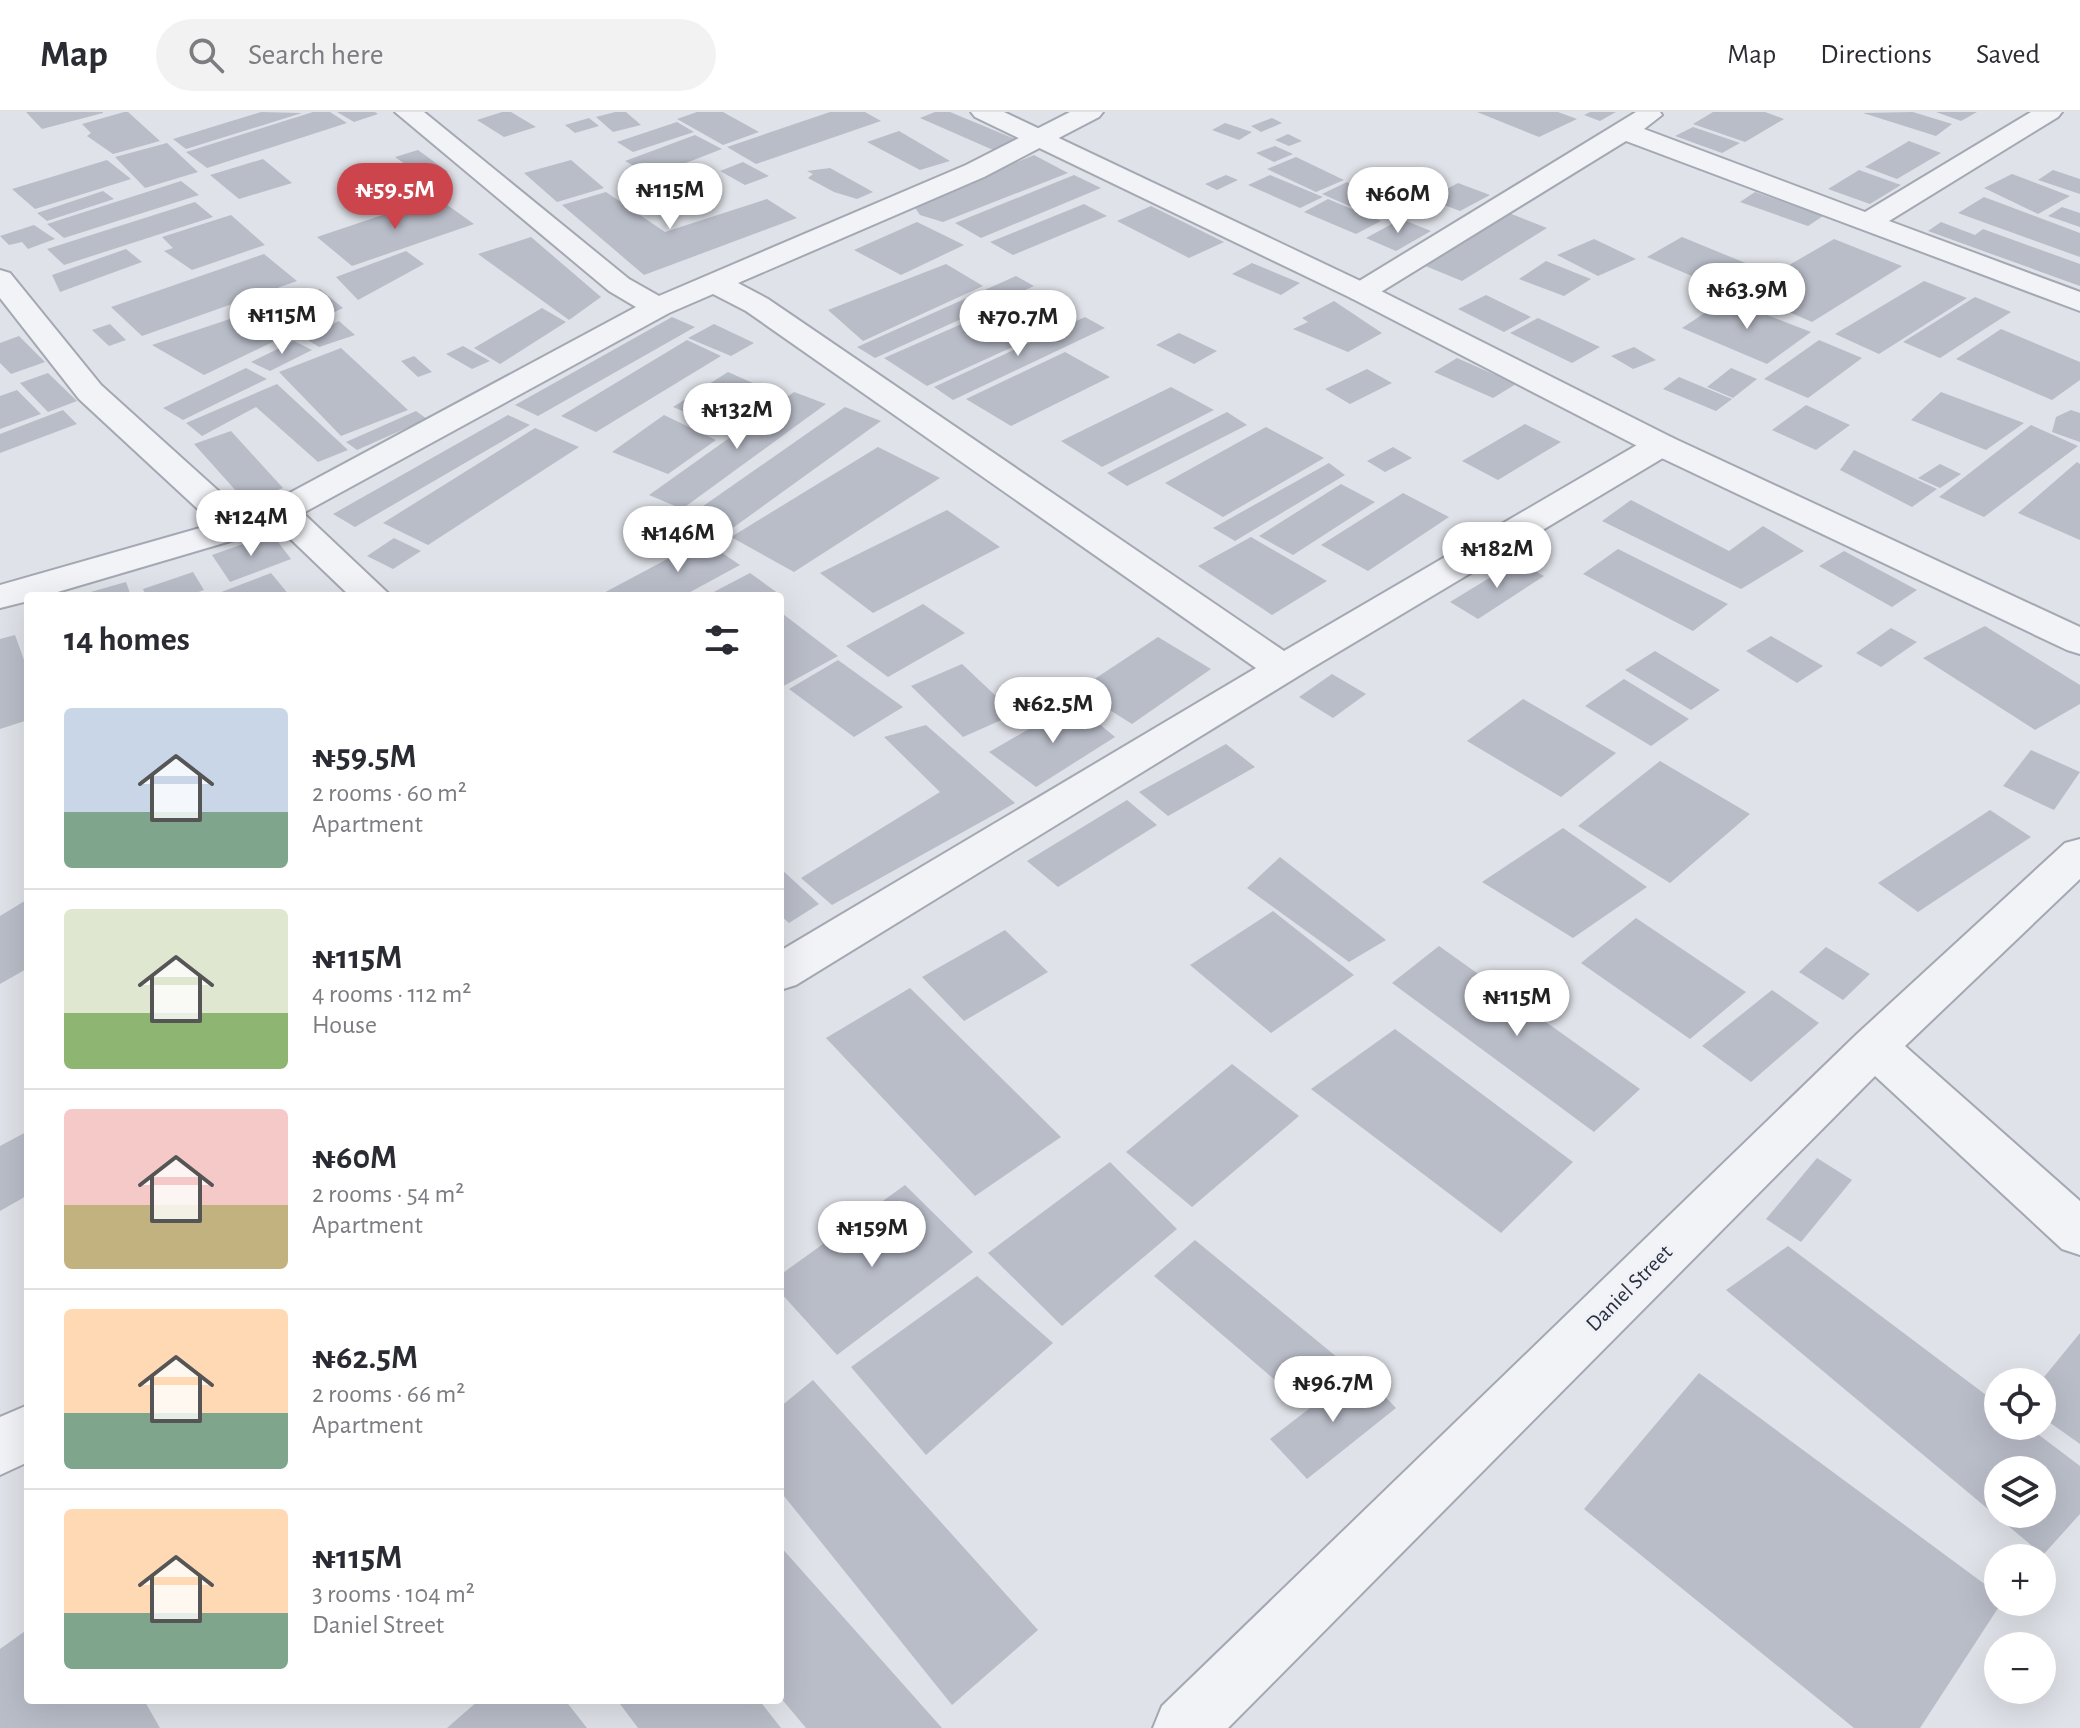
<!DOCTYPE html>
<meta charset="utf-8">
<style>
body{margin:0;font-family:"Alegreya Sans",sans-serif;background:#f2f2f3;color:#2b2b33;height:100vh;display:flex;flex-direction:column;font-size:30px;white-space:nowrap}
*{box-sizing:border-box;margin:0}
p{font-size:26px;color:#7c7c81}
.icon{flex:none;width:44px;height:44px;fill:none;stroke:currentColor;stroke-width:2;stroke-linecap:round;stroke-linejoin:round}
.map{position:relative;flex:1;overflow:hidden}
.sheet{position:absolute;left:24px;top:480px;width:760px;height:1112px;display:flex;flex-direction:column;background:#fff;border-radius:8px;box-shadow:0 8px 32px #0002}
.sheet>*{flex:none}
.buttons{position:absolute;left:1984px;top:1256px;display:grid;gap:16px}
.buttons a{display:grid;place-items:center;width:72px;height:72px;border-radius:50%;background:#fff;box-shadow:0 8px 32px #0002;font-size:40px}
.price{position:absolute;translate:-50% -68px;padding:0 18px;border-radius:28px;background:#fff;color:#222;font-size:26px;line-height:52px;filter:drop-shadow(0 2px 4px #0008)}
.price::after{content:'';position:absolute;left:50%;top:48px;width:24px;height:18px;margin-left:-12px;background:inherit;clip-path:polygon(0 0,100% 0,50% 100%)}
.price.on{background:#cc454c;color:#fff}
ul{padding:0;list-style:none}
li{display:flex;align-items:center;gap:24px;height:200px;padding:0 40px}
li+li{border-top:2px solid #e1e1e2}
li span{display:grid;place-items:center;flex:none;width:224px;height:160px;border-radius:8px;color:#555}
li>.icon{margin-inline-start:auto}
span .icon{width:96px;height:96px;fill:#fffc;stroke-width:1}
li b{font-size:34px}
h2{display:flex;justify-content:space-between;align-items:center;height:96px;padding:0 40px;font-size:34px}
header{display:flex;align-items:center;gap:48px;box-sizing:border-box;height:112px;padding:0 40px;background:#fff;border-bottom:2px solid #e1e1e2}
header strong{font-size:38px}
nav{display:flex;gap:44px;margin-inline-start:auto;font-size:28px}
.search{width:560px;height:72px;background:#f2f2f3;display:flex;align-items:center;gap:20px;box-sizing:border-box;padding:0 28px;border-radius:44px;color:#7c7c81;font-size:30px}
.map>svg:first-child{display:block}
</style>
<header>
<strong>Map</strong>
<div class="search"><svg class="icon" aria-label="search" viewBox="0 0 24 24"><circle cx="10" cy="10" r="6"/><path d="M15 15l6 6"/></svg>Search here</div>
<nav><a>Map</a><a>Directions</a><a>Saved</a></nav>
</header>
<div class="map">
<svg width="2080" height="1616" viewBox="0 0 2080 1616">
<rect width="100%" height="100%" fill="#dfe2e8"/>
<!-- building -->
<g fill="#b9bdc8" fill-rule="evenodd">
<polygon points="26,0 103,0 103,1 42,17"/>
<polygon points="124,0 128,0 160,29 113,42 87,24 91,21 82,12"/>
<polygon points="261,0 302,1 186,37 173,27"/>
<polygon points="313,0 330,0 347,11 207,56 186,40"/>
<polygon points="337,0 375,0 378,2 354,10"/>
<polygon points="502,0 511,0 536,15 504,25 477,8"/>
<polygon points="615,0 626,0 641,13 613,20 596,5"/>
<polygon points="697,0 723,0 759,20 723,33 677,7"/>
<polygon points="830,0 865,0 881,9 756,52 727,35"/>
<polygon points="935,0 950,0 1015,27 993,38 920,6"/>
<polygon points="1477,0 1558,0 1577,7 1539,25"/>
<polygon points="1590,0 1616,0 1600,9 1584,3"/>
<polygon points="1713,0 1765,0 1784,7 1745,30 1693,12"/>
<polygon points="1913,0 1952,12 1936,24 1863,1"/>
<polygon points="1936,0 1977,0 1961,9"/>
<polygon points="589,6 599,14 575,21 565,13"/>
<polygon points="1272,6 1282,11 1261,20 1251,14"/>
<polygon points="677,10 694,20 633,40 617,30"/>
<polygon points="1225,11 1252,20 1239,28 1212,18"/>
<polygon points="1693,15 1740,31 1722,41 1675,24"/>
<polygon points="899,19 950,49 920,58 867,30"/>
<polygon points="1288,22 1302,29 1289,34 1275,28"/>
<polygon points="695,23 722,37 652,64 625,49"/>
<polygon points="1909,29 1941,41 1897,67 1865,55"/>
<polygon points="167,31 198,60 145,76 115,45"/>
<polygon points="1275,34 1293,42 1274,50 1256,41"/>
<polygon points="418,38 448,60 426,67 395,45"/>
<polygon points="1034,43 1068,61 943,110 920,103 913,93"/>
<polygon points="1296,45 1344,68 1316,80 1267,57"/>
<polygon points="263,47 292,71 239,87 210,63"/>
<polygon points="107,48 131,67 35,97 12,77"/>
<polygon points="571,48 604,76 557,90 524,61"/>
<polygon points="743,50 769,64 745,73 720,59"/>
<polygon points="830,56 873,80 857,87 834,80 808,66 813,62 807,59"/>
<polygon points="1859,58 1901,73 1870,92 1828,77"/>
<polygon points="2053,58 2080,67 2080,82 2038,68"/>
<polygon points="2012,62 2070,84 2038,102 1984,76"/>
<polygon points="1074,63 1101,76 981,126 955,111"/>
<polygon points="1226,63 1238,68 1217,78 1205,72"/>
<polygon points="1270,63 1323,85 1300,96 1248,73"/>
<polygon points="181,69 199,83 64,126 47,112"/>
<polygon points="1347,70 1399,92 1374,105 1322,82"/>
<polygon points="1458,71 1490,83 1460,99 1428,87"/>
<polygon points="103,79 114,87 47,109 37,101"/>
<polygon points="606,80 665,120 767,87 797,106 644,163 562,93"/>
<polygon points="1755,80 1823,104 1808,114 1740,90"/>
<polygon points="436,85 474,112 352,154 317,125"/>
<polygon points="1984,85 2080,121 2080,145 1958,101"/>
<polygon points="1328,87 1381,109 1356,122 1304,100"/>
<polygon points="195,90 213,105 64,153 47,137"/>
<polygon points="1084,92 1107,104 1013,143 990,130"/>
<polygon points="1151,94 1224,130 1189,146 1117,109"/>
<polygon points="2062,95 2080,101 2080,115 2048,104"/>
<polygon points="1509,101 1547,116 1462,169 1423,153"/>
<polygon points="231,103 265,133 192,158 164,139 173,136 162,125"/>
<polygon points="1401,107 1431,119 1396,139 1366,126"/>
<polygon points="917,110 964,133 901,163 854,138"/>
<polygon points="1941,110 1975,123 1983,117 2080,152 2080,174 1928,119"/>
<polygon points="34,113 55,127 28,137 22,130 9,133 0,124"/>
<polygon points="531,125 601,185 569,208 478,142"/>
<polygon points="1682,125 1760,157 1725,178 1647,145"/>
<polygon points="1594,127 1636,147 1598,164 1557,143"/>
<polygon points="1834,127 1902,154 1812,210 1743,180"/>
<polygon points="126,137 142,150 60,180 52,163"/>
<polygon points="406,139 424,152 358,188 336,165"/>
<polygon points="264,142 297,169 142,224 111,195"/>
<polygon points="1546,149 1591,167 1564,184 1519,167"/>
<polygon points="1252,151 1300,171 1281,183 1232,162"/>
<polygon points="946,152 983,174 863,229 828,198"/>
<polygon points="1016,164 1034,174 875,246 857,235"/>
<polygon points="1924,169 1967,186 1879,242 1835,222"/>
<polygon points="320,177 343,196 204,263 152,233"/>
<polygon points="1486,183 1531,205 1504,220 1458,197"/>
<polygon points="1975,185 2011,200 1940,246 1903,230"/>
<polygon points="1021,186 1065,211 927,274 884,246"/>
<polygon points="1726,187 1811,220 1767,252 1682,216"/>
<polygon points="1334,189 1382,221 1348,240 1293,217 1308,210 1302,206"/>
<polygon points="542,196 566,210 500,252 474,236"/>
<polygon points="672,205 695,215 538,304 515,293"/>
<polygon points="1085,205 1105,216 953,288 934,275"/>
<polygon points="1538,206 1600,235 1572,251 1510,221"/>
<polygon points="339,209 355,223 319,235 303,225"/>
<polygon points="110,212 126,228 109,234 92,218"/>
<polygon points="714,212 754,231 731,244 688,226"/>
<polygon points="2001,217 2080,250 2080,268 2052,288 1956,247"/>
<polygon points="1179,221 1217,239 1194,252 1156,233"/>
<polygon points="19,224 45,250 11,262 0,251 0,231"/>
<polygon points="687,228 721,244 596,320 561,304"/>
<polygon points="1819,228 1862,246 1808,286 1764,267"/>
<polygon points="294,229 312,238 270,259 251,250"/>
<polygon points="463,234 490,249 472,257 446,242"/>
<polygon points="1634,235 1656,248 1633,257 1611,244"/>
<polygon points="341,236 408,298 341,324 279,260"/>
<polygon points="1065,240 1110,265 1011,314 966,287"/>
<polygon points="414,244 432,260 418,265 401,249"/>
<polygon points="1457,246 1516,272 1493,286 1434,260"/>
<polygon points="246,256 267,267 183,308 163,296"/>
<polygon points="1731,256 1757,267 1733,286 1707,275"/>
<polygon points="1367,257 1392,271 1350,292 1325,277"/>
<polygon points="728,260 780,283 729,318 673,295"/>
<polygon points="48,261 77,289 48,300 20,271"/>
<polygon points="1679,265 1732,287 1716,299 1663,277"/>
<polygon points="277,272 348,338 318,350 256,295 202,324 186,311"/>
<polygon points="1171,275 1214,298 1102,355 1061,329"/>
<polygon points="17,278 41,302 0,317 0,284"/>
<polygon points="794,280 826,292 682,397 649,383"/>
<polygon points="1941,280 2024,311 1986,338 1911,308"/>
<polygon points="1806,293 1850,313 1816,338 1772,318"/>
<polygon points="845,295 881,309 723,423 686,406"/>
<polygon points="63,298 77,312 0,341 0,322"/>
<polygon points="2071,298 2080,301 2080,330 2052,320 2056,305"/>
<polygon points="416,299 427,307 357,338 346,330"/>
<polygon points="1227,300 1247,313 1127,374 1107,361"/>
<polygon points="508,303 530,313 355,415 333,402"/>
<polygon points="664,303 716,328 668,362 612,340"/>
<polygon points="1525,312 1561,330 1498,368 1462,349"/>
<polygon points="2031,313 2078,334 1984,405 1939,385"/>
<polygon points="1266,315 1324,346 1223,405 1165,371"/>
<polygon points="535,316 579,335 428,433 383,411"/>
<polygon points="231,319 283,376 246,390 194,332"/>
<polygon points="878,335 940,366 794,460 731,425"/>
<polygon points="1393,335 1412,346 1385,360 1367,349"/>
<polygon points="1854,338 1937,377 1912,395 1840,358"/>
<polygon points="2077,350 2080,352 2080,428 2018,401"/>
<polygon points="1329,351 1345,363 1235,429 1213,416"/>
<polygon points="1940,352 1961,362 1940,376 1918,366"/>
<polygon points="1341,372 1375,390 1293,443 1259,424"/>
<polygon points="1403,381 1449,405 1368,459 1321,433"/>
<polygon points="1631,388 1729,439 1763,414 1804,439 1741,477 1602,409"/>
<polygon points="947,398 1000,435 873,501 820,461"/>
<polygon points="272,422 291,447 230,470 212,443"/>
<polygon points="1251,425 1327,469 1272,503 1198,454"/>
<polygon points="394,426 421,439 393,457 367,444"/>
<polygon points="703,428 740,453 683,484 598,484"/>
<polygon points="1618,437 1728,492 1693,519 1583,462"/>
<polygon points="1844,439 1917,478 1892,495 1819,454"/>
<polygon points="1517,449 1544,464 1478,507 1450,490"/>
<polygon points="193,460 204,478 187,484 146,484 143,477"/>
<polygon points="271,461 290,484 211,484"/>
<polygon points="750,461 782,484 706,484"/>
<polygon points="126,470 131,484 80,484 80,483"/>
<polygon points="923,492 965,521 888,565 846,534"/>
<polygon points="783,502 838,544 780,576 780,504"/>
<polygon points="1985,514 2080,573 2080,592 2035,618 1923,546"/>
<polygon points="1891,516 1917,530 1881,555 1856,541"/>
<polygon points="15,523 28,559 28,608 0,617 0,527"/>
<polygon points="1771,524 1823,554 1797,571 1746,539"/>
<polygon points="1158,525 1211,557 1132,612 1078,578"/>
<polygon points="1655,539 1720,578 1691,598 1625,558"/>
<polygon points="838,548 903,595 854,625 789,577"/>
<polygon points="962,552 1015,602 963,625 911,574"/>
<polygon points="1332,562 1366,582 1333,606 1299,585"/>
<polygon points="1624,567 1689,607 1651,634 1585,594"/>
<polygon points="1523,587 1616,641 1561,685 1467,629"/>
<polygon points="1074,591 1115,625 1036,675 989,640"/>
<polygon points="926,613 1015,691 832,793 801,766 940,680 884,625"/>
<polygon points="1226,632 1255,655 1168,704 1139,680"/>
<polygon points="2031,638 2080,660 2054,698 2003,674"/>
<polygon points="1660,649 1750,702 1670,771 1578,714"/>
<polygon points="1127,688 1157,713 1058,775 1027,749"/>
<polygon points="1990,698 2031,725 1918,800 1878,771"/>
<polygon points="1563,716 1647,775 1573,826 1482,770"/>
<polygon points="1280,745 1386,828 1349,850 1247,776"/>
<polygon points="780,756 819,792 789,811 780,803"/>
<polygon points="28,787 28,856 0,872 0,804"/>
<polygon points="1273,799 1354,863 1271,921 1190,853"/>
<polygon points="1636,806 1746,880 1690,927 1581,851"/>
<polygon points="1005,818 1048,860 964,909 922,865"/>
<polygon points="1439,834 1640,977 1594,1020 1392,871"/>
<polygon points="1826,835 1870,862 1843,888 1799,860"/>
<polygon points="910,876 1061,1025 975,1084 826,926"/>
<polygon points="1772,878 1819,911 1751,970 1702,934"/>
<polygon points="1395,917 1573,1050 1501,1121 1311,977"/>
<polygon points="1232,952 1299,1004 1192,1095 1126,1040"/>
<polygon points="28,1019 28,1083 0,1099 0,1034"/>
<polygon points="1817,1046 1852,1068 1801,1130 1766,1107"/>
<polygon points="1110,1050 1177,1117 1062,1214 988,1141"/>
<polygon points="905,1073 973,1140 837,1243 780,1180 780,1163"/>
<polygon points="1195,1128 1338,1246 1297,1287 1154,1164"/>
<path d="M1788 1134 1998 1292V1314H2027L2080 1354V1402L2043 1443 1726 1178ZM1998 1358H2042V1402H1998Z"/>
<polygon points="977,1164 1053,1231 926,1343 851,1255"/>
<polygon points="2080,1221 2080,1332 2042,1305 2040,1270"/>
<polygon points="1359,1258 1396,1296 1307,1367 1270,1327"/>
<polygon points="1699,1261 1998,1482 1998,1490 2002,1490 1920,1616 1854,1616 1584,1397"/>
<polygon points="813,1268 1038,1518 952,1593 780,1379 780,1295"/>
<polygon points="780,1434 942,1616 806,1616 780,1585"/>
<polygon points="28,1517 28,1588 144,1588 160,1616 0,1616 0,1537"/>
<polygon points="479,1588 565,1588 587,1616 447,1616"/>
<polygon points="617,1588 759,1588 781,1616 638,1616"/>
</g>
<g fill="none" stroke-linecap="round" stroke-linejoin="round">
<defs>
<g id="minor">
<polygon points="395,0 424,0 629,167 659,184 966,53 1070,0 1103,0 1099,5 984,65 738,171 768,187 1284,539 1649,326 1661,323 1673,326 1678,333 1673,340 1310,557 796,873 780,878 780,839 1256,556 746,199 713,182 669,201 303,401 391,484 350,484 276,413 251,423 44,484 28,484 28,489 0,496 0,473 214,412 79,287 0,186 0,158 10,161 101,273 244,402 269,392 636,195 609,179"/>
<polygon points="1636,0 1660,0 1662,3 1644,17 1865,100 2031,0 2062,0 2058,5 1889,109 2080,180 2080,199 1626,29 1371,186 1361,189 1351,186 1346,180 1351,174"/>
<polygon points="2080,727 2080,767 1905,934 2080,1089 2080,1143 2062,1137 1875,964 1228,1616 1153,1616 1162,1594 1857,922 2065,731"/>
<polygon points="28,1293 28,1350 0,1363 0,1305"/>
</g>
<polygon id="tertiary" points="971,0 1004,0 1371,174 1673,326 2080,515 2080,542 2067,538 1649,340 1351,186 975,5"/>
</defs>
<!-- minor casing -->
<use href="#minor" stroke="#a4a8b2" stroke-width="4"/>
<!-- tertiary casing -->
<use href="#tertiary" stroke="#a4a8b2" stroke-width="4"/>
<!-- minor -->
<use href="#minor" fill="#f2f3f7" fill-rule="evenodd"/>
<!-- tertiary -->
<use href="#tertiary" fill="#f2f3f7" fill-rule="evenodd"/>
</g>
<g text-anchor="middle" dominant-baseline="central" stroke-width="6" stroke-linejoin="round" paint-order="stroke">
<!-- street labels -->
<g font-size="22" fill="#282e3f" stroke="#eff1f6">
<text transform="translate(1629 1176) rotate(-45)">Daniel Street</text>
</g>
</g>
</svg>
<div class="buttons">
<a><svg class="icon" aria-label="locate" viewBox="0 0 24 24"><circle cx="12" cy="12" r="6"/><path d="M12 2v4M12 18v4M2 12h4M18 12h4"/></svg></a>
<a><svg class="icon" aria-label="layers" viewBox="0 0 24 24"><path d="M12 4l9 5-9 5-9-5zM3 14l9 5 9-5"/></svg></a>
<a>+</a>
<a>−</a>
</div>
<b class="price on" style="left:395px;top:119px">₦59.5M</b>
<b class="price" style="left:670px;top:119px">₦115M</b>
<b class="price" style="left:1398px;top:123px">₦60M</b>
<b class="price" style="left:1747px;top:219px">₦63.9M</b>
<b class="price" style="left:282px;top:244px">₦115M</b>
<b class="price" style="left:1018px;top:246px">₦70.7M</b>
<b class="price" style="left:737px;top:339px">₦132M</b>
<b class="price" style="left:251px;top:446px">₦124M</b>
<b class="price" style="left:678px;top:462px">₦146M</b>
<b class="price" style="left:1497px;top:478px">₦182M</b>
<b class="price" style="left:1053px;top:633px">₦62.5M</b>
<b class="price" style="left:1517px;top:926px">₦115M</b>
<b class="price" style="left:872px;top:1157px">₦159M</b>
<b class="price" style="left:1333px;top:1312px">₦96.7M</b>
<section class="sheet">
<h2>14 homes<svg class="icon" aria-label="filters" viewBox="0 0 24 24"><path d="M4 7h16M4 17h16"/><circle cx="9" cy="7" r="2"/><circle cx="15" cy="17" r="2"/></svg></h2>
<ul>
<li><span style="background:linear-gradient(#c9d6e8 65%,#7fa58c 0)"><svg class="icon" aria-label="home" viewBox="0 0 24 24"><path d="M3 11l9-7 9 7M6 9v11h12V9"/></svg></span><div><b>₦59.5M</b><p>2 rooms · 60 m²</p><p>Apartment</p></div></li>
<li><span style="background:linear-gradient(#dfe7d0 65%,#8fb573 0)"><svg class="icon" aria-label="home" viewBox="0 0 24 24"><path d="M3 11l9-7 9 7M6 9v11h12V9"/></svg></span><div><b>₦115M</b><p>4 rooms · 112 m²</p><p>House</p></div></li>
<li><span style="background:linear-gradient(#f6c9c9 60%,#c2b280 0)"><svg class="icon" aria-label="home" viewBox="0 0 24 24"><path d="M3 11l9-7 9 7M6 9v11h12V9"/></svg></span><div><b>₦60M</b><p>2 rooms · 54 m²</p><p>Apartment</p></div></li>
<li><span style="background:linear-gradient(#ffd9b3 65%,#7fa58c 0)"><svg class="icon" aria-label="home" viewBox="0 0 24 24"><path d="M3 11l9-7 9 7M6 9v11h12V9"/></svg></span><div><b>₦62.5M</b><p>2 rooms · 66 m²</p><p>Apartment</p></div></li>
<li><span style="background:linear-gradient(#ffd9b3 65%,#7fa58c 0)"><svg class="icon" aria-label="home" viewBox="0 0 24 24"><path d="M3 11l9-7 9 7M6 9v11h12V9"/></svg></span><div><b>₦115M</b><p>3 rooms · 104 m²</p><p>Daniel Street</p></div></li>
</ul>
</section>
</div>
